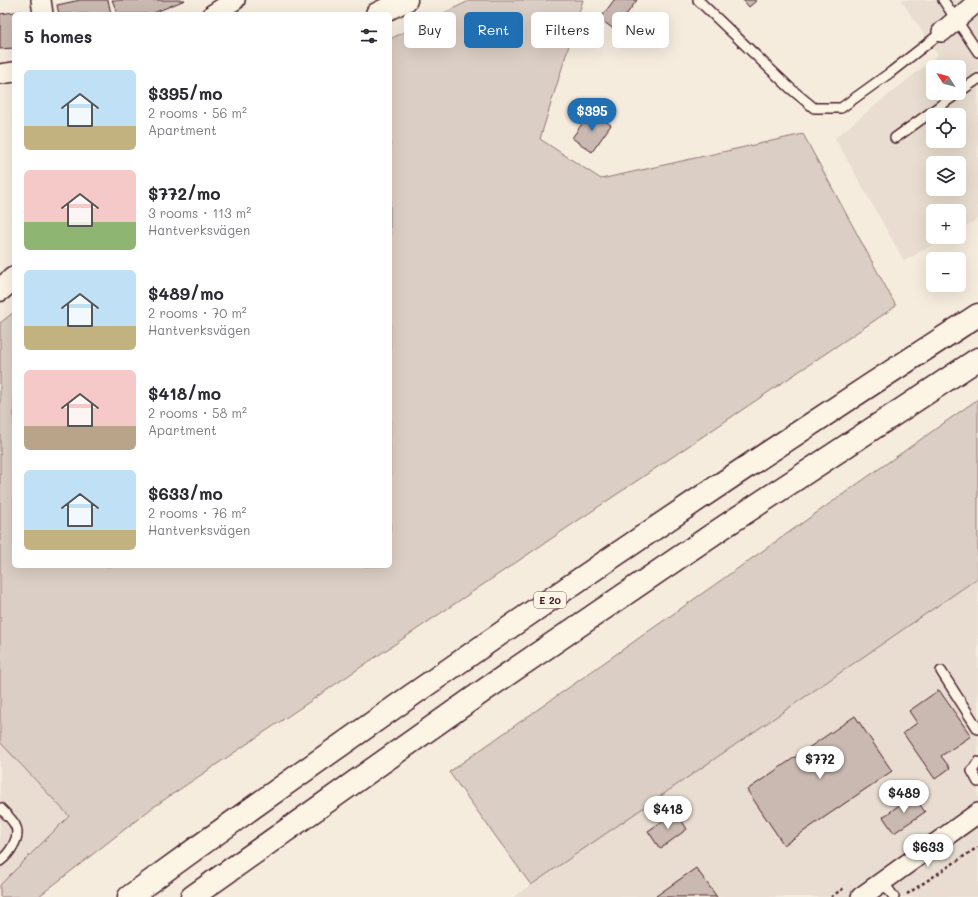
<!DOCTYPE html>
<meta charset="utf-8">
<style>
body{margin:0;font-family:Mali,sans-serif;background:#f2f2f3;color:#2b2b33;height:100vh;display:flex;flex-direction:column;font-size:15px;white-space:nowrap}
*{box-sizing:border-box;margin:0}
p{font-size:13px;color:#7c7c81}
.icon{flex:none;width:22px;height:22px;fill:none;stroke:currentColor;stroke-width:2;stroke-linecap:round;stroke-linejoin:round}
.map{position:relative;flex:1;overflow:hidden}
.side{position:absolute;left:12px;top:12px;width:380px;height:556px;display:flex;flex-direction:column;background:#fff;border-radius:6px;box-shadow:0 4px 16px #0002}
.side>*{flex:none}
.banner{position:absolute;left:404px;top:12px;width:380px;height:36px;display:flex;gap:8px}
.needle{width:26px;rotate:306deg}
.tools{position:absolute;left:926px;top:60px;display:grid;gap:8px}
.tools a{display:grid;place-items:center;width:40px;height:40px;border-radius:6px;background:#fff;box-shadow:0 4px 16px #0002;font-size:20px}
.price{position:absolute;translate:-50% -34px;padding:0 9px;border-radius:14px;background:#fff;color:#222;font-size:13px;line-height:26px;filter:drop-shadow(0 1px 2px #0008)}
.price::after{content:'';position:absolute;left:50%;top:24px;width:12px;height:9px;margin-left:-6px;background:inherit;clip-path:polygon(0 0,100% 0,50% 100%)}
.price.active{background:#1f6fb2;color:#fff}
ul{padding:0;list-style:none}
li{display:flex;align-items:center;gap:12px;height:100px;padding:0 12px}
li span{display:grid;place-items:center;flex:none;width:112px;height:80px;border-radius:6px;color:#555}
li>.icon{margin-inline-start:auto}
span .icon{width:48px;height:48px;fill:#fffc;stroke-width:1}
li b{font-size:17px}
h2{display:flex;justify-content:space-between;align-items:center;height:48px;padding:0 12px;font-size:17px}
.pill{padding:0 14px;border-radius:6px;background:#fff;box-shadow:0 4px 16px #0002;font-size:14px;line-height:36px}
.pill.active{background:#1f6fb2;color:#fff}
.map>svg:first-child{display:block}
</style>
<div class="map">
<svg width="978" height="897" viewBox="0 0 978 897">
<rect width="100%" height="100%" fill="#f5ecde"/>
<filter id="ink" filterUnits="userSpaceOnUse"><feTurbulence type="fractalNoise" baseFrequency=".025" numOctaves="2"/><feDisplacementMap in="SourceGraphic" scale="8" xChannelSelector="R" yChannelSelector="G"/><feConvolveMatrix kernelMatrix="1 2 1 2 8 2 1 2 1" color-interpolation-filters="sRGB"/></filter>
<g filter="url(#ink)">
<!-- built -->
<g fill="#e8ddd0" fill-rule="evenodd">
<path d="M901 0H978V219L959 230V211H933V237H947L904 261 835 138 938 55ZM933 67H959V93H933ZM933 115H959V141H933ZM933 163H959V189H933Z"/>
<polygon points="978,578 978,897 513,897 972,582"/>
<polygon points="0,742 69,816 0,885"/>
</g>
<!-- green -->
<g fill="#dbcec4" stroke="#927678">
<polygon points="471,0 583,0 540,139 601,179 803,134 896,306 152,808 38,897 0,897 0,885 69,816 0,742 0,323 14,312 14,566 390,566 390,39"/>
<polygon points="978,399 978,578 531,885 449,772"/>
</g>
<!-- building -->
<g fill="#cab9b1" stroke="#4a1f2b">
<polygon points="80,0 108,0 111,14 59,14 57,5"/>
<polygon points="112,0 185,0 151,14 118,14"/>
<polygon points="614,0 637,0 615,30 600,19"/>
<polygon points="743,0 757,0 749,7"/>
<polygon points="22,11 22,14 14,14 14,48 0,49 0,14"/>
<polygon points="591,111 611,125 592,152 572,138"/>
<polygon points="939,690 971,736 941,756 950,768 935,779 903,733 917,723 909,711"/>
<polygon points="855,716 892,771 784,845 747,790"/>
<polygon points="913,795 925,812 894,833 883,817"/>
<polygon points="676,812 687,829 660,849 648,831"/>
<polygon points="696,868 717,897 658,897 656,896"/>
</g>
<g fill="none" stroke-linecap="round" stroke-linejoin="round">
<defs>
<g id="lane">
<polyline points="698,0 790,88 814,108 841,108 891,72 942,32"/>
<polyline points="943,0 978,52"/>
<polyline points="959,92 978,79"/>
<polyline points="895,138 958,93"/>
<polyline points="941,671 978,729"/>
<polyline points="978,762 972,771 978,782"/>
<path d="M0 808C5 813 12 819 15 825 22 837 9 854 0 861"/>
<polyline points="883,882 894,897"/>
</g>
<g id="street">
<polyline points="41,0 43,14"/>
<polyline points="213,14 235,0"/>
<polyline points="942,32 978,1"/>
<polyline points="0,74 14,72"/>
<polyline points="861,897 978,813"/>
</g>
<g id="secondary">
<polyline points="377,14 406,0"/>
<polyline points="0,290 14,278"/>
</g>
<g id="highway">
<path d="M129 897C406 695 690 501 978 315"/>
<polyline points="192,897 486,689 722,528 978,359"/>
</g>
</defs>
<!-- lane casing -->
<use href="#lane" stroke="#4a1f2b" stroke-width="12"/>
<!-- street casing -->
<use href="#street" stroke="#4a1f2b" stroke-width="22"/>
<!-- secondary casing -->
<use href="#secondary" stroke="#4a1f2b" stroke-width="25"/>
<!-- highway casing -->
<use href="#highway" stroke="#4a1f2b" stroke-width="25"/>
<!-- path -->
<g stroke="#4a1f2b" stroke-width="2.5" stroke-dasharray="3 3" stroke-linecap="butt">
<polyline points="907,894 978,847"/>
<polyline points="831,897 844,888"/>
</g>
<!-- lane -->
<use href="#lane" stroke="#fcf5e5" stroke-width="9"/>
<!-- street -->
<use href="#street" stroke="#fcf5e5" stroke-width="19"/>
<!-- secondary -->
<use href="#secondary" stroke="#fcf5e5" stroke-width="22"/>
<!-- highway -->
<use href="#highway" stroke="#fcf5e5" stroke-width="22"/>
</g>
</g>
<g text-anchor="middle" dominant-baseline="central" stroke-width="3" stroke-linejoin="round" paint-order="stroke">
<!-- shield labels -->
<rect fill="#fcf5e5" stroke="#7f5f63" stroke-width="1" x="534" y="592" width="32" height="16" rx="3"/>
<g font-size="10" font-weight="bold" fill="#4a1f2b">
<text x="550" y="600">E 20</text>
</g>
</g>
</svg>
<div class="tools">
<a><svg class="needle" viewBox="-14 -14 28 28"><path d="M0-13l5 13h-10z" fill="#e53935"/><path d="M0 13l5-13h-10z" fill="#7c7c81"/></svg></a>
<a><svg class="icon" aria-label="locate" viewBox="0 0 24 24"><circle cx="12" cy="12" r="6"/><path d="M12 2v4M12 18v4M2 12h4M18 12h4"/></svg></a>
<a><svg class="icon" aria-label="layers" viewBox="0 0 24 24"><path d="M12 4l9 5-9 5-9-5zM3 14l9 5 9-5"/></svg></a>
<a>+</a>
<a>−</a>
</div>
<b class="price active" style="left:592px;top:132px">$395</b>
<b class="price" style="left:820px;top:780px">$772</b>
<b class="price" style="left:904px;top:814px">$489</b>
<b class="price" style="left:668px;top:830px">$418</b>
<b class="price" style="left:928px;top:868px">$633</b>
<div class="banner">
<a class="pill">Buy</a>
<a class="pill active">Rent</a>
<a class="pill">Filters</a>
<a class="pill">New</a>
</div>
<section class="side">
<h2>5 homes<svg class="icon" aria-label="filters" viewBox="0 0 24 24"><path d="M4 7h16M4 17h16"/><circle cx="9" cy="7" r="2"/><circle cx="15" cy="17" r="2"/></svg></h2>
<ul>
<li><span style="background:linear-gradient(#bfe0f5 70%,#c2b280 0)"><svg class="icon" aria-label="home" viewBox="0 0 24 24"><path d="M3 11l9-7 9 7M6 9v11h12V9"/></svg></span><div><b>$395/mo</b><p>2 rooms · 56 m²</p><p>Apartment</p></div></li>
<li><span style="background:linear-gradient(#f6c9c9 65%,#8fb573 0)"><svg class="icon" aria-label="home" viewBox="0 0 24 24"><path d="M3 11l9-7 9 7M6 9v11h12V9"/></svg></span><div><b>$772/mo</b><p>3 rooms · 113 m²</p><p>Hantverksvägen</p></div></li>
<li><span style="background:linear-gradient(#bfe0f5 70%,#c2b280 0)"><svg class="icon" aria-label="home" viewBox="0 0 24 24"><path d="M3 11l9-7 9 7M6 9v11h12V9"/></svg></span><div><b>$489/mo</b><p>2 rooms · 70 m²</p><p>Hantverksvägen</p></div></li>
<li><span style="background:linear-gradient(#f6c9c9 70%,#b9a48a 0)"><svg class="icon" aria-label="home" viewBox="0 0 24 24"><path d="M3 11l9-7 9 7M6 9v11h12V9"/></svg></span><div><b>$418/mo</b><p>2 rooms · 58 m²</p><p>Apartment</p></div></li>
<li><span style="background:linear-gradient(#bfe0f5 75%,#c2b280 0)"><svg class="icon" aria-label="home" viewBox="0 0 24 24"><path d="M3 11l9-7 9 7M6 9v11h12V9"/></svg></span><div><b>$633/mo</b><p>2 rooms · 76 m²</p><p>Hantverksvägen</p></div></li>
</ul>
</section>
</div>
